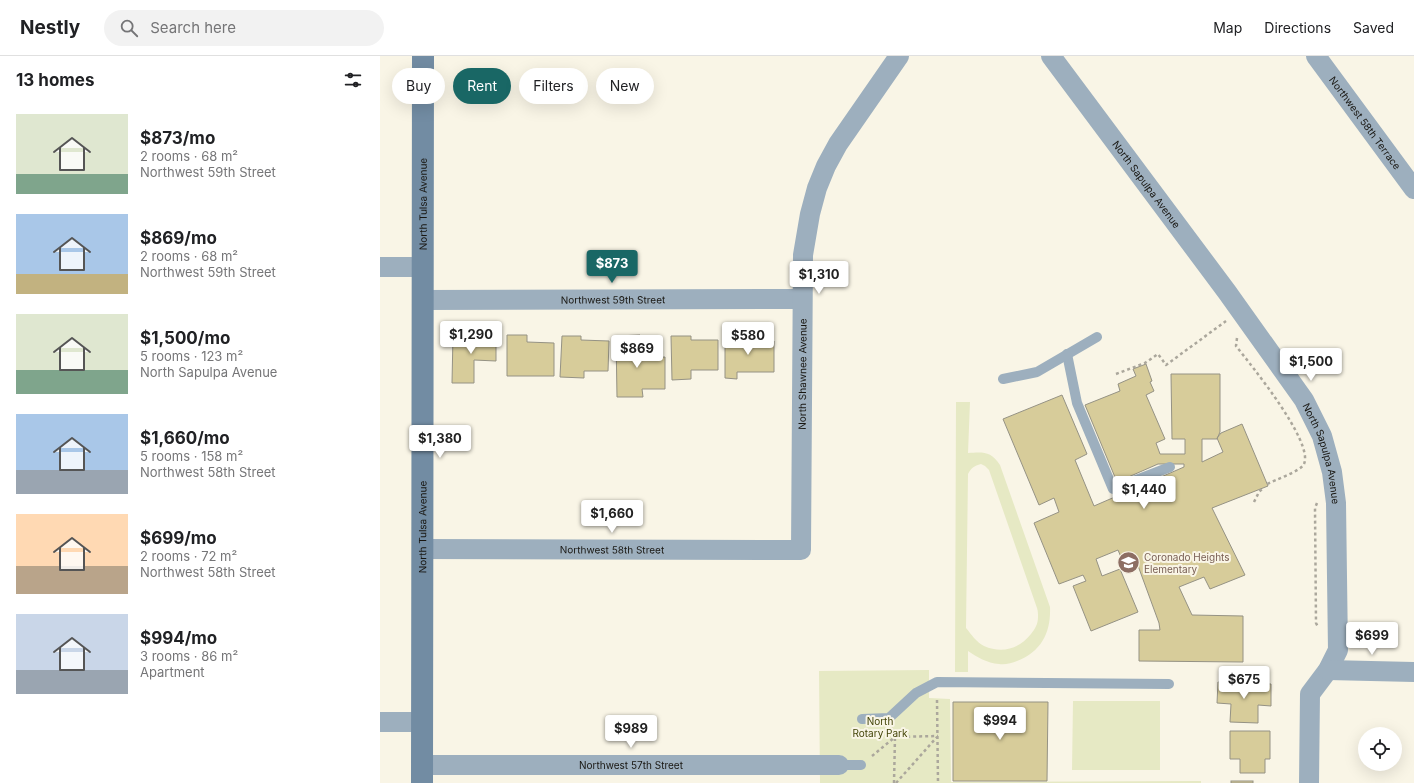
<!DOCTYPE html>
<meta charset="utf-8">
<style>
body{margin:0;font-family:Inter,sans-serif;background:#f2f2f2;color:#202124;height:100vh;display:flex;flex-direction:column;font-size:15px;white-space:nowrap}
*{box-sizing:border-box;margin:0}
p{font-size:13px;color:#757577}
.icon{flex:none;width:22px;height:22px;fill:none;stroke:currentColor;stroke-width:2;stroke-linecap:round;stroke-linejoin:round}
.map{position:relative;flex:1;overflow:hidden}
.sheet{display:flex;flex-direction:column;background:#fff;width:380px}
.sheet>*{flex:none}
.banner{position:absolute;left:12px;top:12px;width:380px;height:36px;display:flex;gap:8px}
.controls{position:absolute;left:978px;top:671px;display:grid;gap:8px}
.controls a{display:grid;place-items:center;width:44px;height:44px;border-radius:50%;background:#fff;box-shadow:0 4px 16px #0002;font-size:20px}
.price{position:absolute;translate:-50% -34px;padding:0 9px;border-radius:4px;background:#fff;color:#222;font-size:13px;line-height:26px;filter:drop-shadow(0 1px 2px #0008)}
.price::after{content:'';position:absolute;left:50%;top:24px;width:12px;height:9px;margin-left:-6px;background:inherit;clip-path:polygon(0 0,100% 0,50% 100%)}
.price.selected{background:#196765;color:#fff}
ul{padding:0;list-style:none}
li{display:flex;align-items:center;gap:12px;height:100px;padding:0 16px}
li span{display:grid;place-items:center;flex:none;width:112px;height:80px;border-radius:0px;color:#555}
li>.icon{margin-inline-start:auto}
span .icon{width:48px;height:48px;fill:#fffc;stroke-width:1}
li b{font-size:17px}
h2{display:flex;justify-content:space-between;align-items:center;height:48px;padding:0 16px;font-size:17px}
.pill{padding:0 14px;border-radius:18px;background:#fff;box-shadow:0 4px 16px #0002;font-size:14px;line-height:36px}
.pill.selected{background:#196765;color:#fff}
header{display:flex;align-items:center;gap:24px;box-sizing:border-box;height:56px;padding:0 20px;background:#fff;border-bottom:1px solid #e0e0e0}
header strong{font-size:19px}
nav{display:flex;gap:22px;margin-inline-start:auto;font-size:14px}
.search{width:280px;height:36px;background:#f2f2f2;display:flex;align-items:center;gap:10px;box-sizing:border-box;padding:0 14px;border-radius:22px;color:#757577;font-size:15px}
main{display:flex;flex:1;min-height:0}
.map>svg:first-child{display:block}
</style>
<header>
<strong>Nestly</strong>
<div class="search"><svg class="icon" aria-label="search" viewBox="0 0 24 24"><circle cx="10" cy="10" r="6"/><path d="M15 15l6 6"/></svg>Search here</div>
<nav><a>Map</a><a>Directions</a><a>Saved</a></nav>
</header>
<main>
<section class="sheet">
<h2>13 homes<svg class="icon" aria-label="filters" viewBox="0 0 24 24"><path d="M4 7h16M4 17h16"/><circle cx="9" cy="7" r="2"/><circle cx="15" cy="17" r="2"/></svg></h2>
<ul>
<li><span style="background:linear-gradient(#dfe7d0 75%,#7fa58c 0)"><svg class="icon" aria-label="home" viewBox="0 0 24 24"><path d="M3 11l9-7 9 7M6 9v11h12V9"/></svg></span><div><b>$873/mo</b><p>2 rooms · 68 m²</p><p>Northwest 59th Street</p></div></li>
<li><span style="background:linear-gradient(#a9c7e8 75%,#c2b280 0)"><svg class="icon" aria-label="home" viewBox="0 0 24 24"><path d="M3 11l9-7 9 7M6 9v11h12V9"/></svg></span><div><b>$869/mo</b><p>2 rooms · 68 m²</p><p>Northwest 59th Street</p></div></li>
<li><span style="background:linear-gradient(#dfe7d0 70%,#7fa58c 0)"><svg class="icon" aria-label="home" viewBox="0 0 24 24"><path d="M3 11l9-7 9 7M6 9v11h12V9"/></svg></span><div><b>$1,500/mo</b><p>5 rooms · 123 m²</p><p>North Sapulpa Avenue</p></div></li>
<li><span style="background:linear-gradient(#a9c7e8 70%,#9aa5b1 0)"><svg class="icon" aria-label="home" viewBox="0 0 24 24"><path d="M3 11l9-7 9 7M6 9v11h12V9"/></svg></span><div><b>$1,660/mo</b><p>5 rooms · 158 m²</p><p>Northwest 58th Street</p></div></li>
<li><span style="background:linear-gradient(#ffd9b3 65%,#b9a48a 0)"><svg class="icon" aria-label="home" viewBox="0 0 24 24"><path d="M3 11l9-7 9 7M6 9v11h12V9"/></svg></span><div><b>$699/mo</b><p>2 rooms · 72 m²</p><p>Northwest 58th Street</p></div></li>
<li><span style="background:linear-gradient(#c9d6e8 70%,#9aa5b1 0)"><svg class="icon" aria-label="home" viewBox="0 0 24 24"><path d="M3 11l9-7 9 7M6 9v11h12V9"/></svg></span><div><b>$994/mo</b><p>3 rooms · 86 m²</p><p>Apartment</p></div></li>
</ul>
</section>
<div class="map">
<svg width="1034" height="727" viewBox="0 0 1034 727">
<rect width="100%" height="100%" fill="#f9f5e6"/>
<!-- green -->
<g fill="#e6e9c4" fill-rule="evenodd">
<path d="M576 346H590L588 397C603 396 611 395 620 409L670 551C671 576 662 595 637 605 632 607 625 609 619 608 607 607 597 601 588 595V616H575ZM601 408 605 410 609 414 657 552C658 555 658 558 658 561 658 568 655 573 651 578 639 593 622 598 604 590 597 587 591 578 586 572L588 418C591 412 594 410 601 408Z"/>
<polygon points="549,614 549,642 570,643 571,726 821,725 821,727 440,727 439,615"/>
<polygon points="693,645 780,645 780,714 692,714"/>
</g>
<!-- building -->
<g fill="#d7cc9a" stroke="#959284">
<polygon points="79,277 101,277 101,279 116,279 116,305 94,304 94,327 72,327 73,279 79,280"/>
<polygon points="127,279 147,279 147,286 174,287 174,320 127,320"/>
<polygon points="260,279 260,302 285,301 285,333 262,333 263,341 237,341 236,280"/>
<polygon points="182,280 201,280 201,284 229,285 228,315 204,315 204,322 180,321"/>
<polygon points="291,280 311,280 311,284 338,284 338,314 311,314 311,323 292,324"/>
<polygon points="345,280 366,280 366,285 394,285 394,316 357,316 357,323 345,322"/>
<polygon points="766,308 772,325 770,326 774,335 766,339 785,383 776,387 780,398 805,398 805,383 792,383 791,318 840,318 840,376 837,383 822,383 822,406 843,396 837,382 841,377 862,368 888,430 832,452 865,519 830,533 824,521 799,531 812,559 863,560 863,606 759,605 759,574 780,574 779,567 757,507 746,513 738,494 716,503 722,520 740,513 758,556 711,575 693,530 706,525 703,519 679,528 654,467 679,456 674,442 659,449 623,363 682,339 707,398 695,404 714,450 804,411 804,408 778,408 737,426 705,349 740,335 738,328 756,320 753,313"/>
<polygon points="838,626 891,628 891,650 878,649 878,667 850,666 851,648 837,647"/>
<polygon points="573,646 668,646 667,725 573,725"/>
<polygon points="850,675 890,675 890,703 885,703 885,717 860,717 860,703 850,703"/>
<rect x="851" y="725" width="22" height="2"/>
</g>
<g fill="none" stroke-linecap="round" stroke-linejoin="round">
<!-- path -->
<g stroke="#aba79c" stroke-width="2.5" stroke-dasharray="3 3" stroke-linecap="butt">
<path d="M857 282 856 290C871 309 934 386 924 408 921 415 895 424 887 428"/>
<polyline points="736,318 765,307 778,298 786,309 846,265"/>
<polyline points="874,446 879,436 883,432"/>
<polyline points="937,447 935,452 936,567 938,571"/>
<polyline points="557,644 558,727"/>
<polyline points="492,700 515,681 558,680"/>
<polyline points="514,727 515,681"/>
<polyline points="516,727 557,681"/>
</g>
<!-- lane -->
<g stroke="#9dafbe" stroke-width="10">
<polyline points="687,298 697,347 733,433 790,411"/>
<polyline points="623,323 657,316 717,281"/>
<polyline points="482,663 509,662 536,637 557,626 789,628"/>
<polyline points="459,709 481,709"/>
</g>
<!-- street -->
<g stroke="#9dafbe" stroke-width="20">
<path id="s1" d="M671 0 847 236 924 344 942 380 952 416 956 447 958 594 948 614 930 638 929 727"/>
<path id="s2" d="M936 0 1034 133"/>
<polyline points="0,211 43,211"/>
<path id="s3" d="M43 244 422 243"/>
<path id="s4" d="M43 493 421 494 423 199 430 158 437 132 446 110 458 88 519 0"/>
<polyline points="948,614 1034,616"/>
<polyline points="0,666 43,666"/>
<path id="s5" d="M43 709H459"/>
</g>
<!-- secondary -->
<path stroke="#728ca3" stroke-width="22" id="s6" d="M42 727 43 0"/>
</g>
<!-- icons -->
<defs>
<symbol id="school-disc" viewBox="-11 -11 22 22"><circle r="9.5" fill="#8d6e63" stroke="#f9f5e6"/><path d="M0-5L7-2L0 1L-7-2ZM-4 1L0 2.5L4 1V4Q0 6-4 4Z" fill="#fff"/></symbol>
</defs>
<g fill-rule="evenodd">
<use href="#school-disc" x="736" y="494" width="25" height="25"/>
</g>
<g text-anchor="middle" dominant-baseline="central" stroke-width="4" stroke-linejoin="round" paint-order="stroke">
<!-- street labels -->
<g font-size="10" fill="#181611" stroke="#f9f5e6">
<text stroke="none"><textPath href="#s2" startOffset="83">Northwest 58th Terrace</textPath></text>
<text stroke="none"><textPath href="#s1" startOffset="160">North Sapulpa Avenue</textPath></text>
<text stroke="none"><textPath href="#s6" startOffset="579">North Tulsa Avenue</textPath></text>
<text stroke="none"><textPath href="#s3" startOffset="190">Northwest 59th Street</textPath></text>
<text stroke="none"><textPath href="#s4" startOffset="554">North Shawnee Avenue</textPath></text>
<text stroke="none"><textPath href="#s1" startOffset="484">North Sapulpa Avenue</textPath></text>
<text stroke="none"><textPath href="#s6" startOffset="256">North Tulsa Avenue</textPath></text>
<text stroke="none"><textPath href="#s4" startOffset="189">Northwest 58th Street</textPath></text>
<text stroke="none"><textPath href="#s5" startOffset="208">Northwest 57th Street</textPath></text>
</g>
<!-- education labels -->
<g font-size="10" fill="#785e54" stroke="#f9f5e6" text-anchor="start">
<text x="764" y="501">Coronado Heights<tspan x="764" dy="12">Elementary</tspan></text>
</g>
<!-- park labels -->
<g font-size="10" fill="#444509" stroke="#f9f5e6">
<text x="500" y="665">North<tspan x="500" dy="12">Rotary Park</tspan></text>
</g>
</g>
</svg>
<div class="controls">
<a><svg class="icon" aria-label="locate" viewBox="0 0 24 24"><circle cx="12" cy="12" r="6"/><path d="M12 2v4M12 18v4M2 12h4M18 12h4"/></svg></a>
</div>
<b class="price selected" style="left:232px;top:228px">$873</b>
<b class="price" style="left:439px;top:239px">$1,310</b>
<b class="price" style="left:91px;top:299px">$1,290</b>
<b class="price" style="left:368px;top:300px">$580</b>
<b class="price" style="left:257px;top:313px">$869</b>
<b class="price" style="left:931px;top:326px">$1,500</b>
<b class="price" style="left:60px;top:403px">$1,380</b>
<b class="price" style="left:764px;top:454px">$1,440</b>
<b class="price" style="left:232px;top:478px">$1,660</b>
<b class="price" style="left:992px;top:600px">$699</b>
<b class="price" style="left:864px;top:644px">$675</b>
<b class="price" style="left:620px;top:685px">$994</b>
<b class="price" style="left:251px;top:693px">$989</b>
<div class="banner">
<a class="pill">Buy</a>
<a class="pill selected">Rent</a>
<a class="pill">Filters</a>
<a class="pill">New</a>
</div>
</div>
</main>
